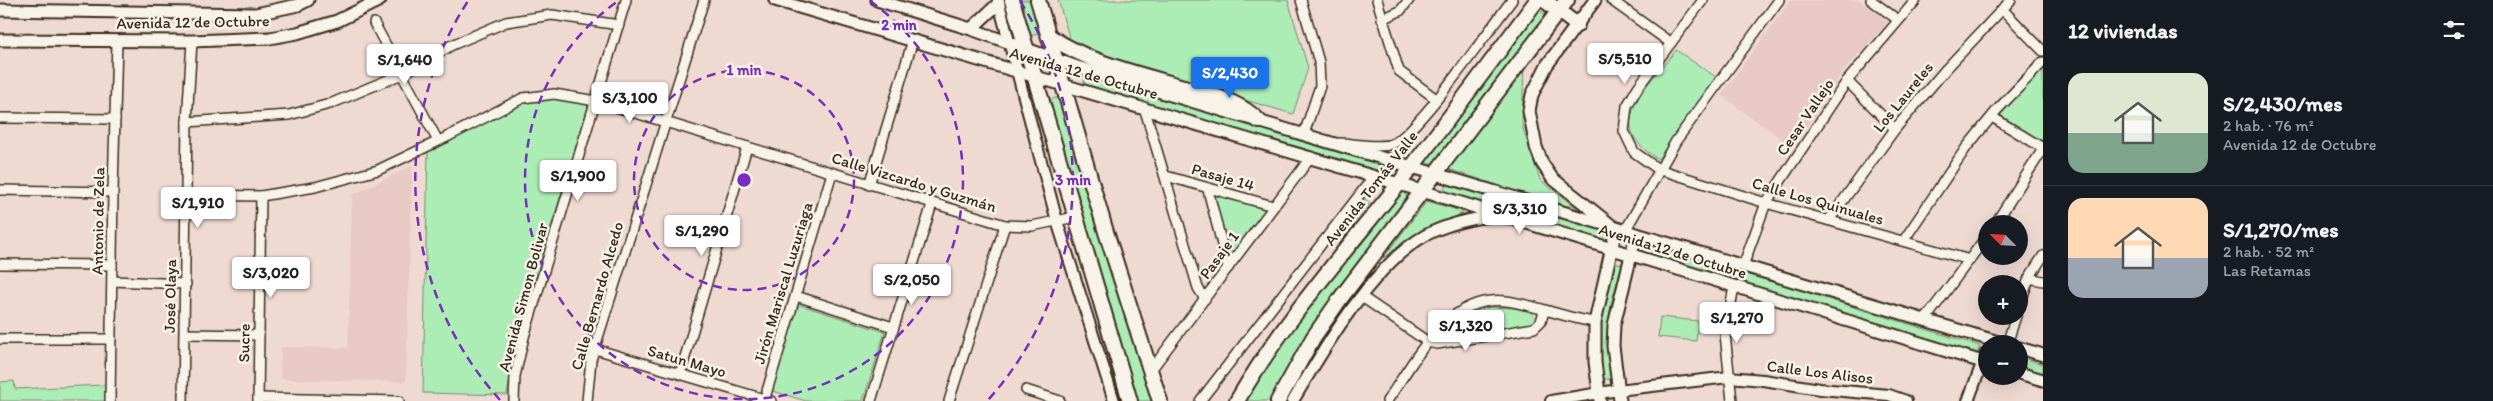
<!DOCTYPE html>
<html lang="es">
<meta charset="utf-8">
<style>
body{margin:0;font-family:Itim,sans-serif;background:#242831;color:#f1f3f6;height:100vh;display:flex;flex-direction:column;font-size:19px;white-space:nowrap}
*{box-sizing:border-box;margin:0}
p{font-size:16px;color:#9ea1a6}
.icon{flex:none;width:28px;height:28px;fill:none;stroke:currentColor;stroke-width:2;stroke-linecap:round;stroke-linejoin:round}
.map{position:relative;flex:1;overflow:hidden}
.details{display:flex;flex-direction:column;background:#171b24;width:450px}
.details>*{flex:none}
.needle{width:32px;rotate:294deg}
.buttons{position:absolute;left:1978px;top:215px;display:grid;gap:10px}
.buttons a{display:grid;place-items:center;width:50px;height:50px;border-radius:50%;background:#171b24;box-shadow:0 5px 20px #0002;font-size:25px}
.price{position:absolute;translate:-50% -42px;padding:0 11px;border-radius:5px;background:#fff;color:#222;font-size:16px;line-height:32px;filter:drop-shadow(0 1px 2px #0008)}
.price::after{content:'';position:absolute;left:50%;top:30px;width:15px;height:11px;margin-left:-8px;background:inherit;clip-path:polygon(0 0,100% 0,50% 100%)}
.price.selected{background:#1a73e8;color:#fff}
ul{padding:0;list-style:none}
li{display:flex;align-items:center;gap:15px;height:125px;padding:0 25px}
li+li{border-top:1px solid #363941}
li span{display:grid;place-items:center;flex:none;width:140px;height:100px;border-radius:15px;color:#555}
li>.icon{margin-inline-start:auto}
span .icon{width:60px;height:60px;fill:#fffc;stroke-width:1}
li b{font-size:21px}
h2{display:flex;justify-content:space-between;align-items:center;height:60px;padding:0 25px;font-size:21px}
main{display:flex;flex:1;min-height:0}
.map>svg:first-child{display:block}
</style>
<main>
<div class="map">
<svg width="2043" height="401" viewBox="0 0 2043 401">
<rect width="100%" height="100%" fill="#efdad2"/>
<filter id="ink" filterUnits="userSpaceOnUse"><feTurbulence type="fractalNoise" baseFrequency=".02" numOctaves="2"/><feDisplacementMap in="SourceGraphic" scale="10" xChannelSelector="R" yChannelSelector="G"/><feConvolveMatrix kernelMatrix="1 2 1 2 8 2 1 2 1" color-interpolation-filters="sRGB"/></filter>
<g filter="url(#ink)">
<!-- built -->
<g fill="#e9c9c3">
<polygon points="1791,0 1859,0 1888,22 1840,75 1793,148 1721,95"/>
<polygon points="412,166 406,382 280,379 281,347 348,348 352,195"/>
</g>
<!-- green -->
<g fill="#acecb5" stroke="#748b6a">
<polygon points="1017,0 1031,0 1041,31 1028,38"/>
<polygon points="1058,0 1288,0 1308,68 1293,114 1073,50"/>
<polygon points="1538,10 1545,14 1545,17 1434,162 1429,164 1422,160 1533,12"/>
<path d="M1676 50 1716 77 1658 159C1600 125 1648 86 1676 50Z"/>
<polygon points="1524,65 1522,126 1540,180 1583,213 1448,169"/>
<polygon points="2043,69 2043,140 2042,141 2000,115"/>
<polygon points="1085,73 1387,165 1382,175 1084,84"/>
<polygon points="560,95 590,101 518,334 507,395 423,393 428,148 529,98"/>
<polygon points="1060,97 1151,401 1138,401 1047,100"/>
<polygon points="1446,183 1492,197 1488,206 1443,192"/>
<polygon points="1401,190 1408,197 1406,202 1271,401 1242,401 1300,313"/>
<polygon points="1220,194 1263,207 1266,211 1233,252 1227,250 1214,196"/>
<polygon points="1365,199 1370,203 1354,223 1349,220"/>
<polygon points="1427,201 1464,212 1383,258"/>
<polygon points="1516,204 1608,232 1606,242 1512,213"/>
<polygon points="1646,243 1980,346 1976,357 1642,253"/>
<polygon points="1611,262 1622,264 1611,304 1607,333 1612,380 1599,378 1599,317"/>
<polygon points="797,304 885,332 863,401 806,401 769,390"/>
<polygon points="1485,307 1514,308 1532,312 1536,320 1528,325 1468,336 1441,336 1457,320"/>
<polygon points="1660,317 1698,321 1696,341 1658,337"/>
<polygon points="2019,357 2043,364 2043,378 2019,370"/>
<polygon points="14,381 15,389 105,385 105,401 0,401 0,382"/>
</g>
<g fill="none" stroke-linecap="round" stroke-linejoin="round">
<defs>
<g id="minor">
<polyline points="1301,0 1319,62 1320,86 1304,134"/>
<polyline points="1377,0 1399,71 1436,99"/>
<polyline points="1611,0 1671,43"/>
<polyline points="1703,0 1638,87 1627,106 1624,131 1634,152 1658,169 1766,203 1970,260"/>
<polyline points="1871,0 1898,20"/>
<polyline points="2002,9 2043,51"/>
<polyline points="1382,19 1400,11 1409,0"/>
<polyline points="374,23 438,141"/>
<polyline points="1847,81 1895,129"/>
<polyline points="1144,107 1198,288 1205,299"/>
<polyline points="1992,117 2043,148"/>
<polyline points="0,118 115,119"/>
<polyline points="187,122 289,115 330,104 402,74 452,45 506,22 552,15 619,25"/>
<path d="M1339 143C1354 143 1378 149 1392 144 1416 135 1492 26 1512 0"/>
<polyline points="1166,176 1273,206"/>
<polyline points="869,185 913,40"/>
<polyline points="0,190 113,192"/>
<polyline points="1208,190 1228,268"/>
<polyline points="187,195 261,196 315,187 378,170 447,137 523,98 554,94 596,101 1005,225 1032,226 1075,217"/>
<polyline points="1829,220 1895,129 1946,69 2011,0"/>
<polyline points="1995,224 2043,149"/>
<polyline points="1625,231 1676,141 1779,0"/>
<polyline points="1904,240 1966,148 1997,110 2043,62"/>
<polyline points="0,264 112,265"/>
<polyline points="1743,266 1766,203 1847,81 1916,0"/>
<polyline points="2029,278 2043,281"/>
<polyline points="112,281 186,284"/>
<polyline points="796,296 893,327"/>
<polyline points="1362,297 1428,342 1437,344 1534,328 1541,321 1544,312"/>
<polyline points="2019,308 2029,278 2043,256"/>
<polyline points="1925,320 1986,237"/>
<polyline points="185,334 259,335"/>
<polyline points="0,339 111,339"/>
<polyline points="2007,344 2016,316"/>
<polyline points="595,349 771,401"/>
<polyline points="1151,370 1311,157"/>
<polyline points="680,374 747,147"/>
<polyline points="1026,390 1060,401"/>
<polyline points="258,398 399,401"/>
<polyline points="110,401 113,192 117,41"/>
<polyline points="183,401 187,122 192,41"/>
<polyline points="258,401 261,196"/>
<polyline points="514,401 515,376 524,337 626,0"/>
<polyline points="587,401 591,360 704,0"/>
<polyline points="764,401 832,173"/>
<polyline points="871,401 932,204"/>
<polyline points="949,401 1005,225"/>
<polyline points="1200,401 1374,176"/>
<path d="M1387 401C1415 361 1447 294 1506 301 1536 305 1565 318 1595 322"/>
<polyline points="1732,401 1725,334 1734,287"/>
</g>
<g id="tertiary">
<polyline points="998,0 1057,221 1114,401"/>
<path d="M1293 401C1323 350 1373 264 1426 235 1449 223 1474 218 1499 215"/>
<polyline points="1551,401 1618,390 1729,377 1763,380 1820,389 1889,395 1906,401"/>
<polyline points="1968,401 1986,353"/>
</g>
<g id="secondary">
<polyline points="775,0 1399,184 1986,363"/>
<polyline points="877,0 971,29 1077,67 2005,344"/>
<polyline points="1595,0 1547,65 1532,95 1529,111 1536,147 1542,163 1552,178 1616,229 1595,322 1595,362 1600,401"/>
<polyline points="0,10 256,14 298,5 308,0"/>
<polyline points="971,29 999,3"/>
<polyline points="0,40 192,41 270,38 297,33 337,21 380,0"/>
<polyline points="2019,348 2043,355"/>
<polyline points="2019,373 2043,380"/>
<polyline points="1620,401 1613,346 1614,325 1636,235"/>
</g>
<g id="primary">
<polyline points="1012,0 1130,401"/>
<polyline points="1038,0 1106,232 1160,401"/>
<polyline points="1544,0 1577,25"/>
<path d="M1049 36C1089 63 1138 74 1184 87 1212 96 1238 100 1259 121"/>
<path d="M1237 401C1282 323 1342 255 1398 185 1445 124 1491 62 1537 0"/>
<polyline points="1278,401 1313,338 1340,299 1567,0"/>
</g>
</defs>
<!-- minor casing -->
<use href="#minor" stroke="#3b2a1e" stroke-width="12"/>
<!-- tertiary casing -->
<use href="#tertiary" stroke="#3b2a1e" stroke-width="14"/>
<!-- secondary casing -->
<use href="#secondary" stroke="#3b2a1e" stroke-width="15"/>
<!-- primary casing -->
<use href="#primary" stroke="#3b2a1e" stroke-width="18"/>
<!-- minor -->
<use href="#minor" stroke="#f7f3e8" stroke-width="9"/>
<!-- tertiary -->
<use href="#tertiary" stroke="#f7f3e8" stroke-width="10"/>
<!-- secondary -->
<use href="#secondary" stroke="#f7f3e8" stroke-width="11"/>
<!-- primary -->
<use href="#primary" stroke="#f7f3e8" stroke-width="14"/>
</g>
</g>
<!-- distance rings -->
<g fill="none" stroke="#7b2cbf" stroke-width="2.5" stroke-dasharray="9 6">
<circle cx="744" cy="180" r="110"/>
<path d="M870 1A219 219 0 1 1 618 1"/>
<path d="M500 400A329 329 0 0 1 468 1M1020 1A329 329 0 0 1 988 400"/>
</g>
<g text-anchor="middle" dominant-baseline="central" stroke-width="5" stroke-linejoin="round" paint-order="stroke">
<!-- street labels -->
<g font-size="16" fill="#3b2a1e" stroke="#f7f3e8">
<text transform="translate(193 22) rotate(-1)">Avenida 12 de Octubre</text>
<text transform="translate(1084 73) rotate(16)">Avenida 12 de Octubre</text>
<text transform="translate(1903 97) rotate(-51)">Los Laureles</text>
<text transform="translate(1805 117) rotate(-56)">Cesar Vallejo</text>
<text transform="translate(1223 177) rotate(16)">Pasaje 14</text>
<text transform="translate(914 182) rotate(17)">Calle Vizcardo y Guzmán</text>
<text transform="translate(1371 188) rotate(-52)">Avenida Tomás Valle</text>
<text transform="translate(1818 201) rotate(16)">Calle Los Quinuales</text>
<text transform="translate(98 221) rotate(-89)">Antonio de Zela</text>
<text transform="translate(1673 251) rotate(17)">Avenida 12 de Octubre</text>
<text transform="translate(1219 255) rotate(-54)">Pasaje 1</text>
<text transform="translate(783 283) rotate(-73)">Jirón Mariscal Luzuriaga</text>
<text transform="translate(170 296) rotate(-89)">José Olaya</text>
<text transform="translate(597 296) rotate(-74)">Calle Bernardo Alcedo</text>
<text transform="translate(523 297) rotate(-75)">Avenida Simon Bolivar</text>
<text transform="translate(244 343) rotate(-89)">Sucre</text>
<text transform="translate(687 361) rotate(16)">Satun Mayo</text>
<text transform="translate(1820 372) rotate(7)">Calle Los Alisos</text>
</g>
</g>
<circle cx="744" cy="180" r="8" fill="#7b2cbf" stroke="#f7f3e8" stroke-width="2.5"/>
<g font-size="15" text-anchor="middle" font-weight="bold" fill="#7b2cbf" stroke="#f7f3e8" stroke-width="5" stroke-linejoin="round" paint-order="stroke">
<text x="899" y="30">2 min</text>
<text x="744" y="75">1 min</text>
<text x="1073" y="185">3 min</text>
</g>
</svg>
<div class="buttons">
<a><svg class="needle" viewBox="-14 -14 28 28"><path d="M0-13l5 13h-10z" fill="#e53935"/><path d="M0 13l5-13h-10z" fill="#9ea1a6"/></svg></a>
<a>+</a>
<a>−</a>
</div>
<b class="price" style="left:1625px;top:85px">S/5,510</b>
<b class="price" style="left:405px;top:86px">S/1,640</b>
<b class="price selected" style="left:1230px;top:99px">S/2,430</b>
<b class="price" style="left:630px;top:124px">S/3,100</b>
<b class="price" style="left:578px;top:202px">S/1,900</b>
<b class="price" style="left:198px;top:229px">S/1,910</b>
<b class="price" style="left:1520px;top:235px">S/3,310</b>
<b class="price" style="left:702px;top:257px">S/1,290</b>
<b class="price" style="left:271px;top:299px">S/3,020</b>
<b class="price" style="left:912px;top:306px">S/2,050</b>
<b class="price" style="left:1737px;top:344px">S/1,270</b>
<b class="price" style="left:1466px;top:352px">S/1,320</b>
</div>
<section class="details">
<h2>12 viviendas<svg class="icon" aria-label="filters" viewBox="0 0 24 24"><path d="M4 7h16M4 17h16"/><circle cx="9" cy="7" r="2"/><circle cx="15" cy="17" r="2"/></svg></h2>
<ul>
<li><span style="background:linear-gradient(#dfe7d0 60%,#7fa58c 0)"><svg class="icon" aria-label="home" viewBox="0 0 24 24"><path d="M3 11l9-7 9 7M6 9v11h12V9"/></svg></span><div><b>S/2,430/mes</b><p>2 hab. · 76 m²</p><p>Avenida 12 de Octubre</p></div></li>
<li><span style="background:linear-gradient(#ffd9b3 60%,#9aa5b1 0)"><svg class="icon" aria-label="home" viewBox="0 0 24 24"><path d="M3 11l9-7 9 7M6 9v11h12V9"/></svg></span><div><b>S/1,270/mes</b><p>2 hab. · 52 m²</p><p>Las Retamas</p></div></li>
</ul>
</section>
</main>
